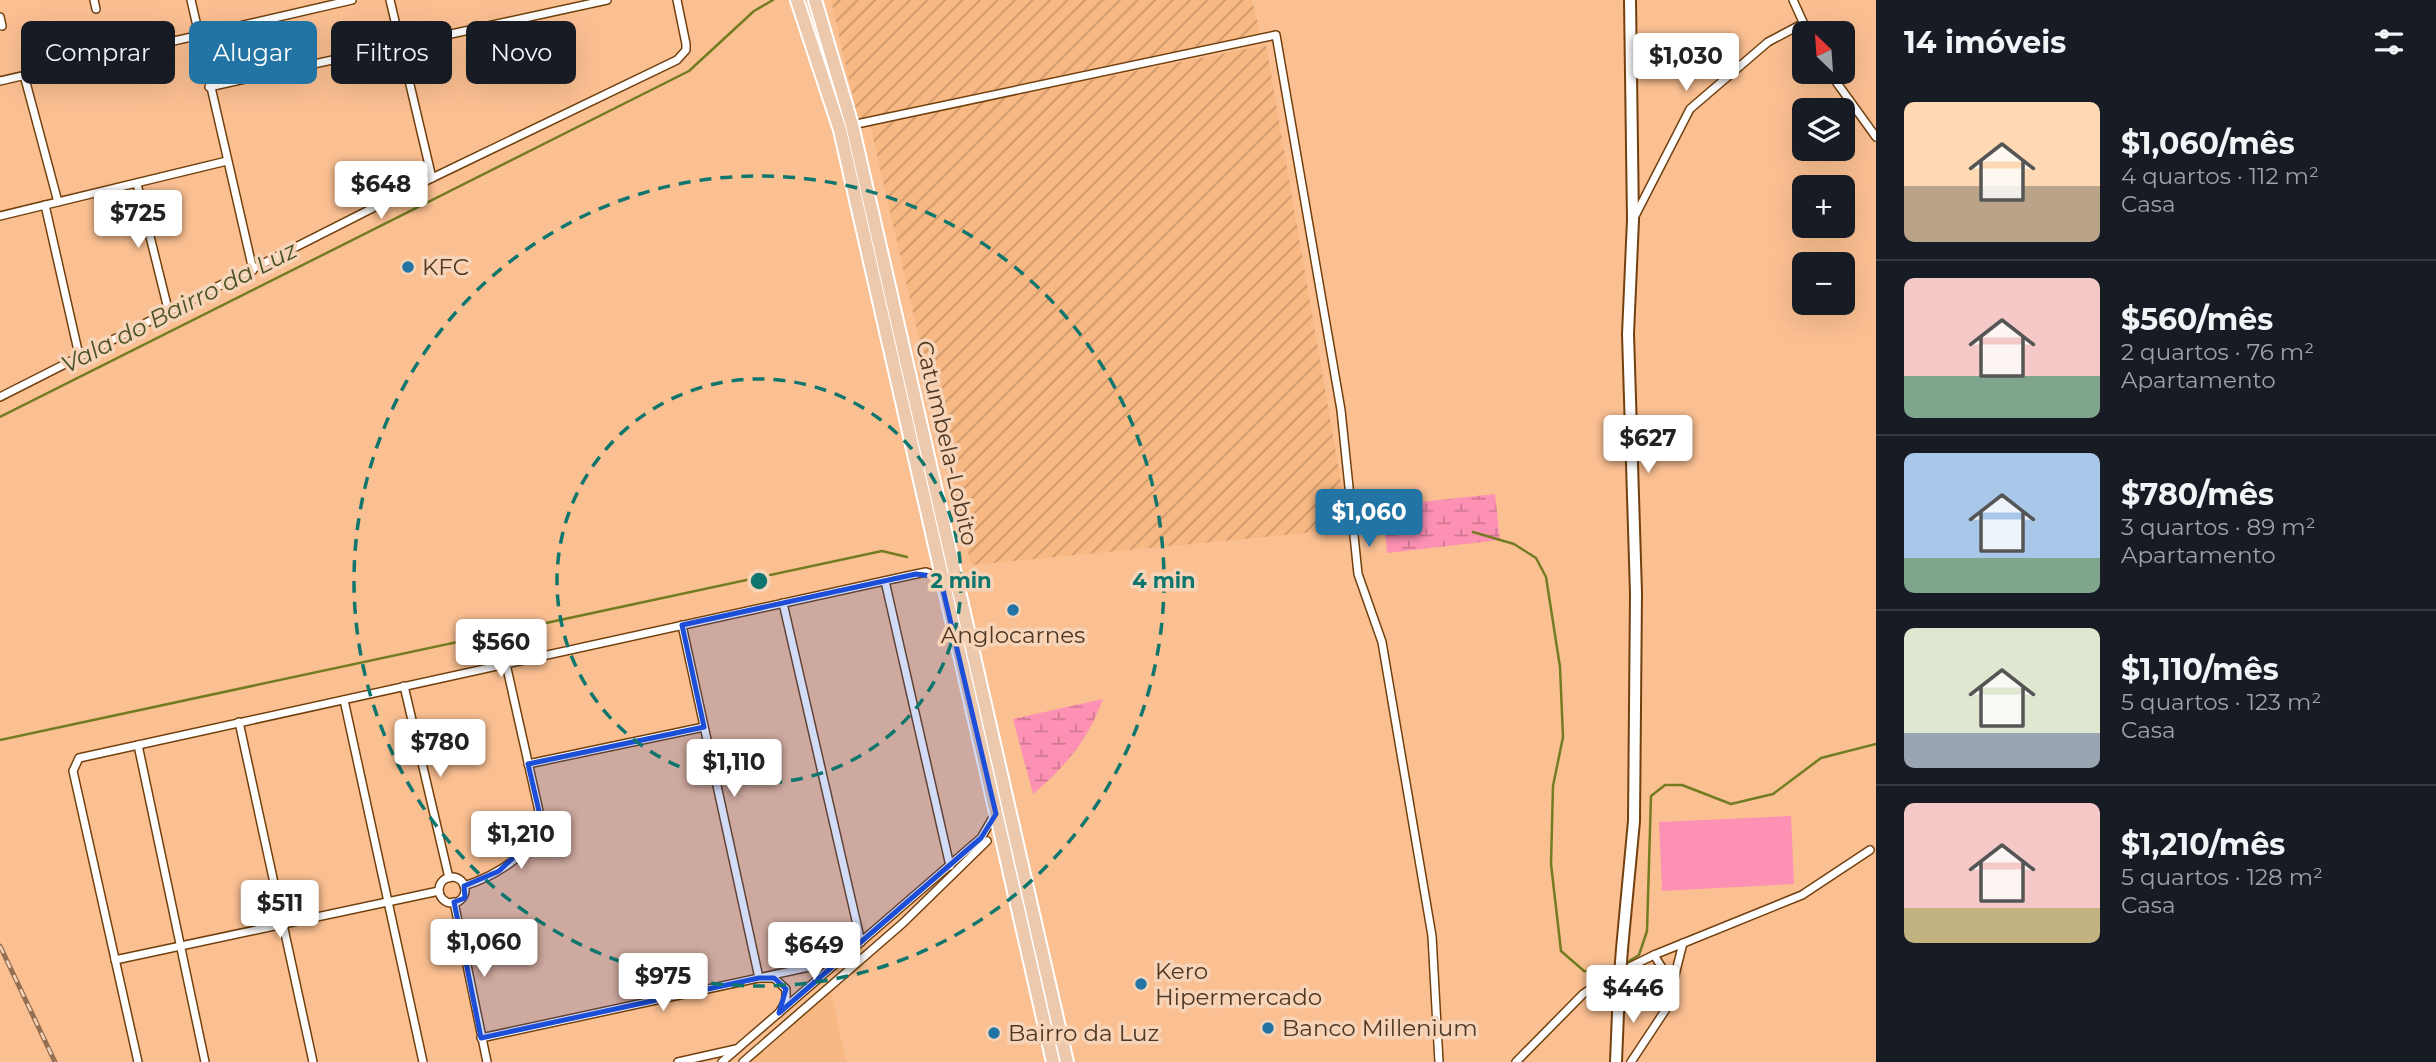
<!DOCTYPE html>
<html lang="pt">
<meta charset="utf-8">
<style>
body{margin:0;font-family:Montserrat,sans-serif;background:#242831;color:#f1f3f6;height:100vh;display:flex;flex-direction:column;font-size:26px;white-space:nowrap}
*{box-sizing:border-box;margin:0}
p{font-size:23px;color:#9ea1a6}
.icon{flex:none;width:38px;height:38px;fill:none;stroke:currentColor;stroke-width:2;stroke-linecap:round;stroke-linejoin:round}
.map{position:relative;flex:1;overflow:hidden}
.details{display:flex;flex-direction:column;background:#171b24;width:560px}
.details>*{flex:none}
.banner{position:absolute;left:21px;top:21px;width:665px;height:63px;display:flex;gap:14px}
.needle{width:46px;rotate:335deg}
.controls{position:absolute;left:1792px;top:21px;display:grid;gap:14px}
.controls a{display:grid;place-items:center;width:63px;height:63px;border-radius:10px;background:#171b24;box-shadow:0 7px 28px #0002;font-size:35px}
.price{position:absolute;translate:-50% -60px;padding:0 16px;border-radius:7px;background:#fff;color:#222;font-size:23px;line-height:46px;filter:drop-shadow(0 2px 4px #0008)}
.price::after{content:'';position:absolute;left:50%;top:42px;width:21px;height:16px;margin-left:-10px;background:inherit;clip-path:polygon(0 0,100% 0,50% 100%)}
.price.active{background:#2274a5;color:#fff}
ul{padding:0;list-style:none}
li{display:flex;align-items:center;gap:21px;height:175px;padding:0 28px}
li+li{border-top:2px solid #363941}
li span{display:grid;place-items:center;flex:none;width:196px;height:140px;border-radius:10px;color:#555}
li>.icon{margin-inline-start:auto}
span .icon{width:84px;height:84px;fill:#fffc;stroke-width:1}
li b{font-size:30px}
h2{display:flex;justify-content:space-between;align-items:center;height:84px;padding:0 28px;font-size:30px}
.tag{padding:0 24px;border-radius:10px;background:#171b24;box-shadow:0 7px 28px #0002;font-size:24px;line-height:63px}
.tag.active{background:#2274a5;color:#fff}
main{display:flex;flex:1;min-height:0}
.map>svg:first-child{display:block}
</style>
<main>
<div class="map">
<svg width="1876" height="1062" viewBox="0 0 1876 1062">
<defs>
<pattern id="industrial-furrows" width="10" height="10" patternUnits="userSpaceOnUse" patternTransform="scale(1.75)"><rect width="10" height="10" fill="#f8b883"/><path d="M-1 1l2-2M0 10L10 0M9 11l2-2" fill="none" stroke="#cb966b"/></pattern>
<pattern id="wetland-marsh" width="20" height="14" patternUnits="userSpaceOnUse" patternTransform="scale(1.75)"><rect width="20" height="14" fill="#fd91b4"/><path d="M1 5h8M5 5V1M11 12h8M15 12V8" fill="none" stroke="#cf7792"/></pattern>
</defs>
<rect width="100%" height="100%" fill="#fbc092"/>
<!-- built -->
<polygon fill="#f8b883" points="830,986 846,1062 743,1062"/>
<!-- industrial -->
<g fill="url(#industrial-furrows)">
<polygon points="831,0 1252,0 1260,33 858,119"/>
<polygon points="1266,45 1349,529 971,565 870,124"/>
</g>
<!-- wetland -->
<g fill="url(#wetland-marsh)">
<polygon points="1495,494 1500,540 1387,553 1382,506"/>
<path d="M1103 699C1087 741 1067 765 1033 794L1013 719Z"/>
</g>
<!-- pitch -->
<polygon fill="#fd91b4" points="1791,816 1794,884 1662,891 1659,822"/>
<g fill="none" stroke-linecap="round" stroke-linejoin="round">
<!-- stream -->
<g stroke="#747c21" stroke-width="2.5">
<polyline points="0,417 689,71 754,11 773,0"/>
<polyline points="1473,532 1514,544 1536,558 1546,577 1560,667 1563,737 1553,786 1551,864 1561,951 1584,971 1608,974"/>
<polyline points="0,740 882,551 907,557"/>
<polyline points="1626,963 1639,955 1647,931 1651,796 1665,785 1682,785 1731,804 1773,794 1821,758 1876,744"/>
</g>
<defs>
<g id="street">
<polyline points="94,0 96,9"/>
<polyline points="191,0 253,270"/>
<polyline points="390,0 432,178"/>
<polyline points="1793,0 1808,33"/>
<polyline points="0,17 2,26"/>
<polyline points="1829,72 1876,137"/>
<polyline points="24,75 58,202"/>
<polyline points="0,81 352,0"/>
<polyline points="209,87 607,0"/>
<polyline points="852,125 1276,35 1341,410 1358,574 1382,642 1432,936 1439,1062"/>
<polyline points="137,184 168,309"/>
<polyline points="45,205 79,355"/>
<polyline points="0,216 227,161"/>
<polyline points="1635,216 1690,109 1768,42 1802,24"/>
<polyline points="0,397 432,178 677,60 686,50 686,44 677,0"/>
<polyline points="885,581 950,866"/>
<polyline points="783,603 861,942"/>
<polyline points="682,625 759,978 774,978 786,989 786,1001 779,1013"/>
<polyline points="404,686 449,878"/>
<polyline points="344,700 423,1062"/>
<polyline points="239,722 313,1062"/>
<polyline points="138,745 205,1062"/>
<polyline points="528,764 704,727"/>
<circle cx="452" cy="890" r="13"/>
<path d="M464 886C495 876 534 854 541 820L506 664"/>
<polyline points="454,902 487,1062"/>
<polyline points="115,960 439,891"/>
<polyline points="1673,983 1683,943"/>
<polyline points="481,1038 837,961"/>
<polyline points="138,1062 73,771 79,758 916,574 926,572 940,577"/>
<polyline points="678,1062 736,1049"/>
<polyline points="722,1062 981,838 995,814"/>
<polyline points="743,1062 903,923 987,841"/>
<polyline points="1516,1062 1583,994 1603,980 1654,955 1802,895 1870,850"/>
<polyline points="1631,1062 1670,1003 1672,984 1654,955"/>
</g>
<g id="secondary">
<polyline points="1622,949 1634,821 1636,593 1628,334 1633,220 1630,0"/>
<polyline points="1616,1062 1619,988"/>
</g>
<g id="primary">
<polyline points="797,0 840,130 1053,1062"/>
<polyline points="815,0 852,125 1067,1062"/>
</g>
</defs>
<!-- street casing -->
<use href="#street" stroke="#71400e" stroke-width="10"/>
<!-- secondary casing -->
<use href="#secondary" stroke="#71400e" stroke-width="14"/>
<!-- primary casing -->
<use href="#primary" stroke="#fff" stroke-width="16"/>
<!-- street -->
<use href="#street" stroke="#fff" stroke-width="7"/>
<!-- secondary -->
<use href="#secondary" stroke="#fff" stroke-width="10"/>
<!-- primary -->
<use href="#primary" stroke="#ecc8ac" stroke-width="12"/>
<defs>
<polyline id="rail" points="0,946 55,1062"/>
</defs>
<!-- rail casing -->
<use href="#rail" stroke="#956f51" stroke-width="5"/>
<!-- rail -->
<use href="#rail" stroke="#f7d3b8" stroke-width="2.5" stroke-dasharray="8" stroke-linecap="butt"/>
<defs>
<polyline id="secondary-bridge" points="1619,988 1622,949"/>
</defs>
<!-- secondary-bridge casing -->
<use href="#secondary-bridge" stroke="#71400e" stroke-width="14" stroke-linecap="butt"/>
<!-- secondary-bridge -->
<use href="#secondary-bridge" stroke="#fff" stroke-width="10"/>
</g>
<!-- marked area -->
<path fill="#1d4ed8" fill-opacity="0.2" stroke="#1d4ed8" stroke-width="5" stroke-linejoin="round" d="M916 574 940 577 996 814 981 838 779 1013 786 989 774 978H759L481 1038 454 902 465 898 464 886 499 871 538 834 541 820 528 764 704 727 682 625Z"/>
<!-- distance rings -->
<g fill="none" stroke="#0f766e" stroke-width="3.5" stroke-dasharray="12 9">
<circle cx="759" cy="581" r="202"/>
<circle cx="759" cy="581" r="405"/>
</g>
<!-- markers -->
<g fill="#2274a5" stroke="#f7d3b8" stroke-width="2.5">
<circle cx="408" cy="267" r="7"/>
<circle cx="1013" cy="610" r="7"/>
<circle cx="1141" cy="984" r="7"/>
<circle cx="1268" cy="1028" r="7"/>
<circle cx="994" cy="1033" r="7"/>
</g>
<g text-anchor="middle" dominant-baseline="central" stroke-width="7" stroke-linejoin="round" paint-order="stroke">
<!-- poi labels -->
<g font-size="23" fill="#4e3723" stroke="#f7d3b8" text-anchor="start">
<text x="422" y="267">KFC</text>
<text x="1013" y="635" text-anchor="middle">Anglocarnes</text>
<text x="1155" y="971">Kero<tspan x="1155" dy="26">Hipermercado</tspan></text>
<text x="1282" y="1028">Banco Millenium</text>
<text x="1008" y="1033">Bairro da Luz</text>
</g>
<!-- street labels -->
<g font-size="23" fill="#4e3723" stroke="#f7d3b8">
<text transform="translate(947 443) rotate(77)">Catumbela-Lobito</text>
</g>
<!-- water labels -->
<g font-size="24" font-style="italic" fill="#495325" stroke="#f7d3b8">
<text transform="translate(179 307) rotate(-27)">Vala do Bairro da Luz</text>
</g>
</g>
<circle cx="759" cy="581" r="10" fill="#0f766e" stroke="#f7d3b8" stroke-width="3.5"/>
<g font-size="21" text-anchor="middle" font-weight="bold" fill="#0f766e" stroke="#f7d3b8" stroke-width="7" stroke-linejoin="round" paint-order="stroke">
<text x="961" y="588">2 min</text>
<text x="1164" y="588">4 min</text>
</g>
</svg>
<div class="controls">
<a><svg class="needle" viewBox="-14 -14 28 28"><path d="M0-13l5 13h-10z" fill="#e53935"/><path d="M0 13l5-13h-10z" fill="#9ea1a6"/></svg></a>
<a><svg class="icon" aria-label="layers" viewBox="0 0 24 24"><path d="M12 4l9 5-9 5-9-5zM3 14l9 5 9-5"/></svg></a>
<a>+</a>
<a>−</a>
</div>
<b class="price" style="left:1686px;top:93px">$1,030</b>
<b class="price" style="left:381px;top:221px">$648</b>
<b class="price" style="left:138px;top:250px">$725</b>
<b class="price" style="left:1648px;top:475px">$627</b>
<b class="price active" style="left:1369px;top:549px">$1,060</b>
<b class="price" style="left:501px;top:679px">$560</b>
<b class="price" style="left:440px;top:779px">$780</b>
<b class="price" style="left:734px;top:799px">$1,110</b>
<b class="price" style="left:521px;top:871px">$1,210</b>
<b class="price" style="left:280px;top:940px">$511</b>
<b class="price" style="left:484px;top:979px">$1,060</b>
<b class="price" style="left:814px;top:982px">$649</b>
<b class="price" style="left:663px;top:1013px">$975</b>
<b class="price" style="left:1633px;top:1025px">$446</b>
<div class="banner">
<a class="tag">Comprar</a>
<a class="tag active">Alugar</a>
<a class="tag">Filtros</a>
<a class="tag">Novo</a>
</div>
</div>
<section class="details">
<h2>14 imóveis<svg class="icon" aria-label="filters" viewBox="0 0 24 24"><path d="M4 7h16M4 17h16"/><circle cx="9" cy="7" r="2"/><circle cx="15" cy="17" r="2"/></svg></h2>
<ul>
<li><span style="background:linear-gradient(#ffd9b3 60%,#b9a48a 0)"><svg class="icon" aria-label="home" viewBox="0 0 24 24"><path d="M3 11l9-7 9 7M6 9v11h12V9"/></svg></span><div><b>$1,060/mês</b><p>4 quartos · 112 m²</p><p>Casa</p></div></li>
<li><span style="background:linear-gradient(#f6c9c9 70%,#7fa58c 0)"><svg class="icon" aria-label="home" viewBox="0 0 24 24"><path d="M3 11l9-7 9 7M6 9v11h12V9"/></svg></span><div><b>$560/mês</b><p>2 quartos · 76 m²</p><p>Apartamento</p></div></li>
<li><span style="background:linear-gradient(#a9c7e8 75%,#7fa58c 0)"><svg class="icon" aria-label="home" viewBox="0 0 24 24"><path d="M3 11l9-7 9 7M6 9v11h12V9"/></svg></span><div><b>$780/mês</b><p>3 quartos · 89 m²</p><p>Apartamento</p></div></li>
<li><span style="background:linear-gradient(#dfe7d0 75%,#9aa5b1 0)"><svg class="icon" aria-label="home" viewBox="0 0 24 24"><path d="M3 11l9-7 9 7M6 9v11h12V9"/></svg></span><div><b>$1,110/mês</b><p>5 quartos · 123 m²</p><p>Casa</p></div></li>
<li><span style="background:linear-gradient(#f6c9c9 75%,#c2b280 0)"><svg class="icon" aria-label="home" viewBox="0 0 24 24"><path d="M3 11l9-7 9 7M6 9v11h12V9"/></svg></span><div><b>$1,210/mês</b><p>5 quartos · 128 m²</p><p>Casa</p></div></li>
</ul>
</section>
</main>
